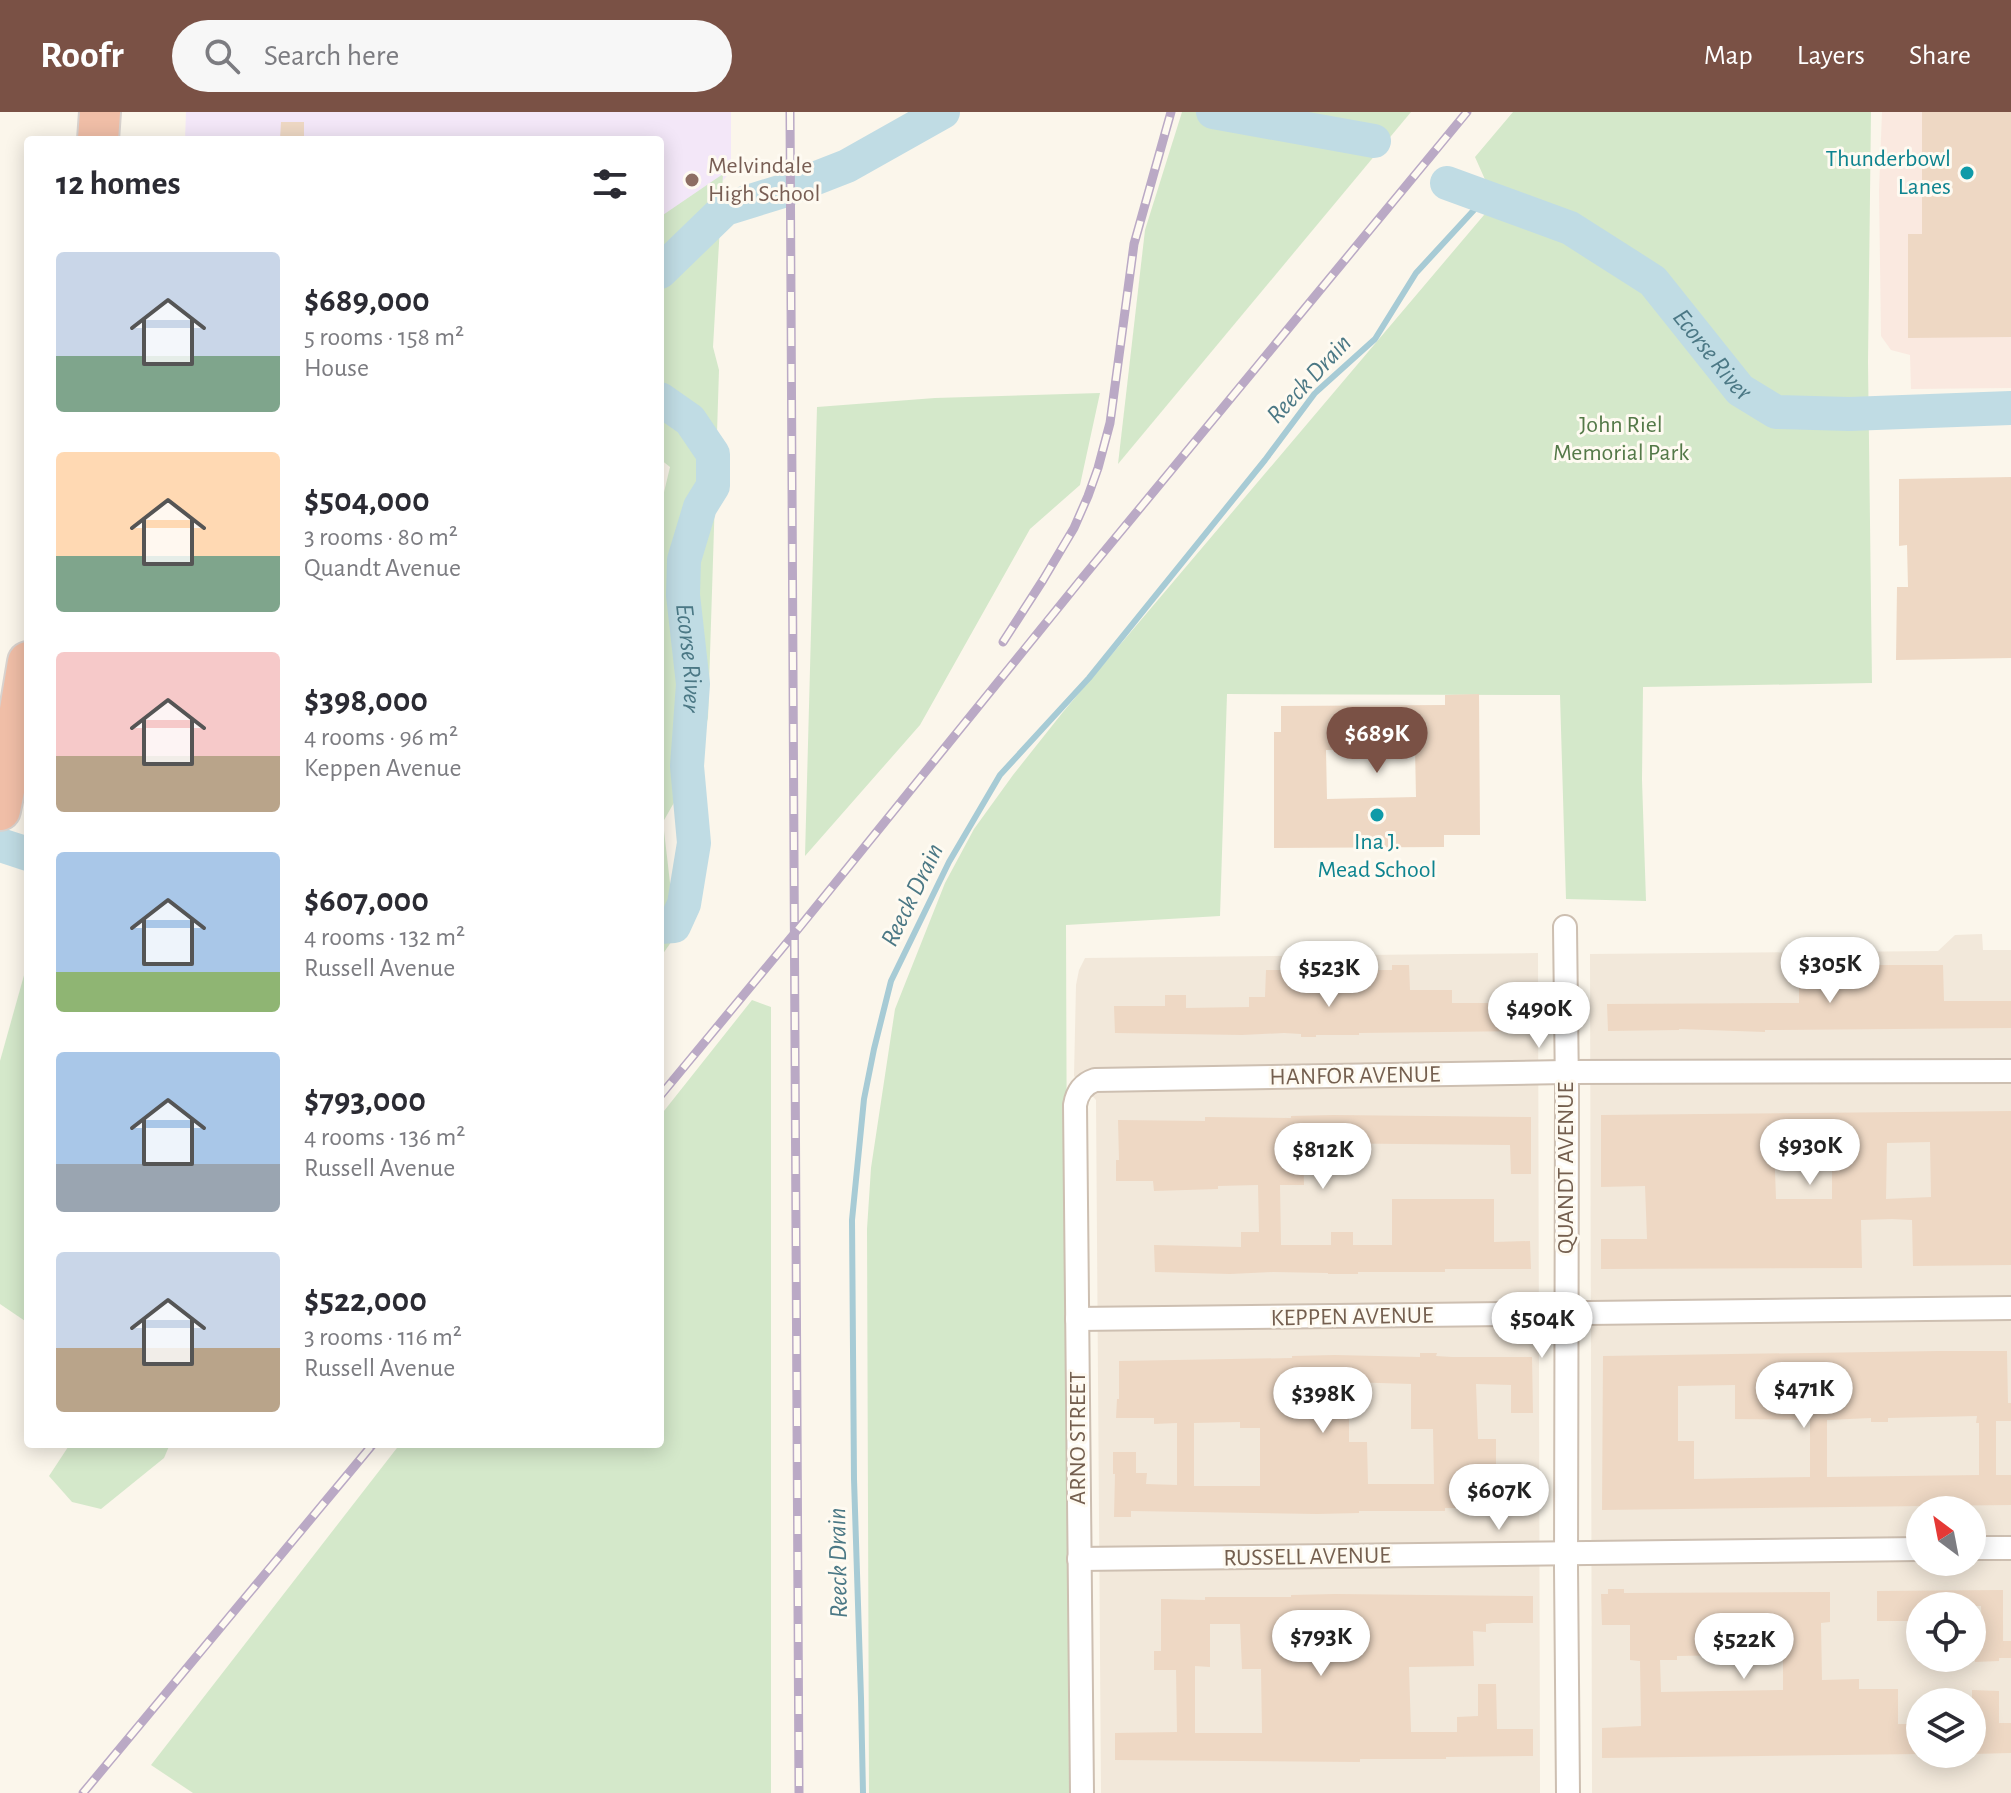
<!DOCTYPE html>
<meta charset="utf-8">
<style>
body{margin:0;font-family:"Alegreya Sans",sans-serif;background:#f7f7f7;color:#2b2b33;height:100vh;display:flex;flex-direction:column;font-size:30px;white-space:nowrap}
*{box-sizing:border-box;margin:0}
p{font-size:26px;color:#7c7c81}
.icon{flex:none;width:44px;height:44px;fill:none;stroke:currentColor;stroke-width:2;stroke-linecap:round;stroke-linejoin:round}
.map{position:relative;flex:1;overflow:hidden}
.details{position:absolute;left:24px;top:24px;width:640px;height:1312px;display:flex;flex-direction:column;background:#fff;border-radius:8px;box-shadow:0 4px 20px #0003}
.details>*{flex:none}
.needle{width:52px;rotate:328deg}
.tools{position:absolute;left:1906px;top:1384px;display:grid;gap:16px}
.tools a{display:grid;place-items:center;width:80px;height:80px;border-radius:50%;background:#fff;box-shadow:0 4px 20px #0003;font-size:40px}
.price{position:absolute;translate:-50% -68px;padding:0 18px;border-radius:28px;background:#fff;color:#222;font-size:26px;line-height:52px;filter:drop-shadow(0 2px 4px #0008)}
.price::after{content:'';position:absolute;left:50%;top:48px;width:24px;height:18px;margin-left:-12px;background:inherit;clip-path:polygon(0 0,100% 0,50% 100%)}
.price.selected{background:#7a5145;color:#fff}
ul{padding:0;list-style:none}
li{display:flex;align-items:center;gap:24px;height:200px;padding:0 32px}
li span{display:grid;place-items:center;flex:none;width:224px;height:160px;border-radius:8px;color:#555}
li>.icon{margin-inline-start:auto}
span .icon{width:96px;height:96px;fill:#fffc;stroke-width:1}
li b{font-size:34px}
h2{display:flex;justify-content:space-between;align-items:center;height:96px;padding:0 32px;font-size:34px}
header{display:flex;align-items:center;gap:48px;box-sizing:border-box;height:112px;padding:0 40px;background:#7a5145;color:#fff}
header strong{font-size:38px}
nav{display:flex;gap:44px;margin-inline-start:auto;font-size:28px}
.search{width:560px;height:72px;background:#f7f7f7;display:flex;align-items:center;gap:20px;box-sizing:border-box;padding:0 28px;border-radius:44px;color:#7c7c81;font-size:30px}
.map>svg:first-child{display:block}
</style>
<header>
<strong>Roofr</strong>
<div class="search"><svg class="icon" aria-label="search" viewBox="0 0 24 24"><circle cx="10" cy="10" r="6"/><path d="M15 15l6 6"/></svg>Search here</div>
<nav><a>Map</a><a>Layers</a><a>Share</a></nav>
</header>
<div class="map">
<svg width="2011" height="1681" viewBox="0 0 2011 1681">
<rect width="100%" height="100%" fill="#fbf6eb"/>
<!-- residential -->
<g fill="#f2e8da" fill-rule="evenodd">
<path d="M1982 822 1983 838H2011V1681H1592L1590 842 1938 839 1955 823ZM1920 1398H1972V1450H1920ZM1920 1494H1972V1546H1920ZM1920 1590H1972V1642H1920Z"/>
<polygon points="1538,841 1540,1681 1101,1681 1096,988 1074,964 1076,873 1079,858 1085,846"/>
</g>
<!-- commercial -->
<polygon fill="#fae9e0" points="1882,0 2011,0 2011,276 1911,277 1910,243 1891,238 1881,224 1879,78"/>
<!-- education -->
<polygon fill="#f3e7f8" points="186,0 731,0 731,59 715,78 660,122 660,28 185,28"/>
<!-- green -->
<g fill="#d4e8ca">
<polygon points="1182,0 1411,0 1118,352 1145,118"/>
<polygon points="1513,0 1871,0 1868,250 1872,571 1643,575 1642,668 1646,789 1566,787 1560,583 1227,582 1220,804 1066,813 1069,1675 1070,1681 869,1681 867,1117 871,1056 895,897 945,771 974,717 1013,663 1063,600 1495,90 1475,45"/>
<polygon points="723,62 713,235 719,258 708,606 693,657 663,710 676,823 660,846 660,397 670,355 660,347 660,105"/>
<polygon points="1100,281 1080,373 1030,417 920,613 805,744 817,295 935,286"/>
<polygon points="28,849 28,1211 0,1192 0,949"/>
<polygon points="752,888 771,895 771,1681 193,1681 151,1653 400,1332 660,1332 660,1004"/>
<polygon points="70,1332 170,1332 164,1346 101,1397 72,1390 49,1364"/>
</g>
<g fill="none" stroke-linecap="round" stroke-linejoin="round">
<!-- stream -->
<polyline stroke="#a7cbd5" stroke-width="6" points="863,1681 861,1586 854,1367 852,1108 864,987 874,937 891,869 949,750 1000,663 1089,566 1265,348 1315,281 1375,227 1416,161 1485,86"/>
<!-- river -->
<g stroke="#c0dce4" stroke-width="34">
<polyline points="1213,0 1374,29"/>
<path id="s1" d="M1447 71 1570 116 1653 169 1740 278 1776 300 1849 302 2011 296"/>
<polyline points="660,160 725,97 783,79 847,54 943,0"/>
<path id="s2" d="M660 287 690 308 713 342V374L700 395 684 448 683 483 693 572 687 654 694 731 684 792 674 814 660 815"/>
<polyline points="0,733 28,742"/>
</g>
</g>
<!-- building -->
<g fill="#eed8c4" fill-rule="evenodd">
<polygon points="1922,0 2011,0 2011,225 1908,226 1908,122 1922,122"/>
<polygon points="281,10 304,10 304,28 280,28"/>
<polygon points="2011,365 2011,546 1896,548 1897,475 1908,475 1907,433 1899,434 1899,367"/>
<path d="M1479 582 1480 723H1444V735L1274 736V620H1281V594L1445 593V583ZM1415 636 1416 685 1327 687 1326 638Z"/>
<polygon points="1392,853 1409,853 1410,878 1452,878 1452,891 1530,891 1531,919 1359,921 1359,923 1316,923 1316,925 1301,925 1301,922 1284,921 1242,923 1115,921 1114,894 1165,894 1165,883 1186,883 1186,896 1249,895 1249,885 1265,885 1266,858 1392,858"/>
<polygon points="1799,853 1943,853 1944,889 2011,889 2011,916 1765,918 1765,920 1679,917 1679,918 1608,919 1607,892 1799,891"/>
<path d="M2011 999V1153L1913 1154 1912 1108 1892 1107 1861 1108 1862 1156 1601 1157V1127H1647L1645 1074 1601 1075V1003ZM1930 1030 1931 1085 1886 1087 1887 1031ZM1774 1031H1832V1087H1776Z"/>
<polygon points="1333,1003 1531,1005 1531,1062 1511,1062 1510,1033 1303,1031 1304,1073 1280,1073 1281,1133 1331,1133 1331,1120 1353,1120 1353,1133 1392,1133 1392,1087 1494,1087 1494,1130 1530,1129 1531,1157 1445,1157 1445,1160 1358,1160 1358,1162 1328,1162 1328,1161 1273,1160 1230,1162 1155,1160 1154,1133 1241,1135 1241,1120 1259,1120 1258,1073 1218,1074 1218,1077 1154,1079 1153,1069 1116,1069 1116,1048 1119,1048 1118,1008 1205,1009 1205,1005 1291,1006 1291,1004"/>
<path d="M1938 1239H2007L2008 1291H2011V1309H1996V1363H2011V1393L1602 1398 1603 1244ZM1735 1273V1307L1810 1308V1365L1694 1367V1329H1678V1274ZM1977 1304 1976 1311H1979V1363L1827 1365V1308L1871 1306V1310H1888V1306Z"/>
<path d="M1420 1241H1437L1436 1244 1452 1245H1532L1533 1301H1511V1273L1476 1272 1478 1327H1496V1355L1532 1354V1397L1445 1396V1399H1359V1401L1317 1402 1131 1399V1405H1114L1115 1362H1113V1340H1136V1361H1147L1146 1372 1177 1373V1311L1154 1312V1306H1116L1117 1287H1119V1249L1292 1246V1244L1335 1243 1420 1245ZM1349 1270 1411 1272V1317H1433L1434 1372H1368L1367 1330H1349ZM1240 1310V1316H1260V1374H1194V1311Z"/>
<path d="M1608 1477H1624V1481L1830 1480V1510L1821 1511 1822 1568 1859 1567V1577H1898V1612H1920V1642L1602 1646V1616L1641 1614 1640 1549 1630 1548V1513H1602L1601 1482H1608ZM1733 1543V1547H1783V1578L1661 1580 1660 1548H1677V1544Z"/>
<polygon points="2003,1478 2003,1529 2011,1529 2011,1546 1999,1546 1999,1549 1975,1550 1974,1530 1982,1529 1981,1494 1920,1494 1920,1509 1877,1509 1877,1479"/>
<path d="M1335 1482 1533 1484V1511H1493L1486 1512V1520L1473 1519 1474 1554 1409 1555 1411 1620H1457V1605L1478 1604V1572H1496L1497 1617H1533V1644L1446 1645V1647H1360V1650L1115 1648V1621L1177 1620 1176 1558H1154V1539H1161V1487L1205 1488V1485H1291V1483ZM1210 1512H1240L1242 1557H1261L1262 1621H1195V1554L1210 1555Z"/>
<polygon points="1972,1578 1999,1579 1999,1611 2011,1611 2011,1641 1972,1642"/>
</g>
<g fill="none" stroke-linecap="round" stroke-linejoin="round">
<defs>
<g id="minor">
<polyline points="1565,815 1567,978 1566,1456 1568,1681"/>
<polyline points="1077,1207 2011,1196"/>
<polyline points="1972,1436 2011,1436"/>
<polyline points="1079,1447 1920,1437"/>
<path d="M1082 1681 1075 993C1077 981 1083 972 1095 968L1566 960 2011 959"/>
</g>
<g id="motorway">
<polyline points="98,28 100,0"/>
<polyline points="0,698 18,610 28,550"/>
</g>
</defs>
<!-- minor casing -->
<use href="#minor" stroke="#cdbfb1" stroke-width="26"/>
<!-- motorway casing -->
<use href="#motorway" stroke="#d8d2ce" stroke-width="44"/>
<!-- minor -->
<use href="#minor" stroke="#fff" stroke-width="22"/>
<!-- motorway -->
<use href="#motorway" stroke="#f0bea7" stroke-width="40"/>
<defs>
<g id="rail">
<polyline points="790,0 799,1681"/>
<polyline points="1003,530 1043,468 1074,416 1088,384 1098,356 1110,311 1134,132 1171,0"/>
<polyline points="660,984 794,822 1079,470 1467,0"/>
<polyline points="83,1681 373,1332"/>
</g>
</defs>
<!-- rail casing -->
<use href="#rail" stroke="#baa9c5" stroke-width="9"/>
<!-- rail -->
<use href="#rail" stroke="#fefaf1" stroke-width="6" stroke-dasharray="18" stroke-linecap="butt"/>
</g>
<!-- markers -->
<g fill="#0f9aa8" stroke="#fefaf1" stroke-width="3">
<circle cx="1967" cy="61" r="8"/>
<circle cx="1377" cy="703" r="8"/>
</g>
<circle fill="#8d6e63" stroke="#fefaf1" stroke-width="3" cx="692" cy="68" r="8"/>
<g text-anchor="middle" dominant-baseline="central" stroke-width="6" stroke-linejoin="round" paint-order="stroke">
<!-- culture labels -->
<g font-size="24" fill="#0d838f" stroke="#fefaf1" text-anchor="end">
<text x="1951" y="47">Thunderbowl<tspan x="1951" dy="28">Lanes</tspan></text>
<text x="1377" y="730" text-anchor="middle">Ina J.<tspan x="1377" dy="28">Mead School</tspan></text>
</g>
<!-- education labels -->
<g font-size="24" fill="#785e54" stroke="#fefaf1" text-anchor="start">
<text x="708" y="54">Melvindale<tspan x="708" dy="28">High School</tspan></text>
</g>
<!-- park labels -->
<g font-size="24" fill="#547948" stroke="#fefaf1">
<text x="1621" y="313">John Riel<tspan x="1621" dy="28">Memorial Park</tspan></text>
</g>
<!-- street labels -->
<g font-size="24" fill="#745f4f" stroke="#fefaf1">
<text transform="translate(1355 964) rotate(-1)">HANFOR AVENUE</text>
<text transform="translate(1566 1056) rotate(-90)">QUANDT AVENUE</text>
<text transform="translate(1352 1205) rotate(-1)">KEPPEN AVENUE</text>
<text transform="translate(1078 1326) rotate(-90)">ARNO STREET</text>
<text transform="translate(1307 1445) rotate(-1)">RUSSELL AVENUE</text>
</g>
<!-- water labels -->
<g font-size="26" font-style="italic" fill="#4b7885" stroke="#fefaf1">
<text stroke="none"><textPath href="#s1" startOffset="324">Ecorse River</textPath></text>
<text transform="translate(1309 267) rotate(-47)">Reeck Drain</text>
<text stroke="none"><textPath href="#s2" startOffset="288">Ecorse River</textPath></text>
<text transform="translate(912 783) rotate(-64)">Reeck Drain</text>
<text transform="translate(838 1451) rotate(-91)">Reeck Drain</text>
</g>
</g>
</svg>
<div class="tools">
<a><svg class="needle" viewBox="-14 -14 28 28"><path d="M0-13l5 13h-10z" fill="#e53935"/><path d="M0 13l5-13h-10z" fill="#7c7c81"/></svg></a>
<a><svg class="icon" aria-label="locate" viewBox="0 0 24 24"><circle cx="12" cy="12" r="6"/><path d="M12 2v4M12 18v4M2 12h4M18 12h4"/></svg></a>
<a><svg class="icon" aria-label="layers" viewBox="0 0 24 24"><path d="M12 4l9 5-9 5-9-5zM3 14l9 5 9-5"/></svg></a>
</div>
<b class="price selected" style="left:1377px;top:663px">$689K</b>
<b class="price" style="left:1830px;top:893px">$305K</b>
<b class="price" style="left:1329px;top:897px">$523K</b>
<b class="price" style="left:1539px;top:938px">$490K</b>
<b class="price" style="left:1810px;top:1075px">$930K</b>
<b class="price" style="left:1323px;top:1079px">$812K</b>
<b class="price" style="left:1542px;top:1248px">$504K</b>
<b class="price" style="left:1804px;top:1318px">$471K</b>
<b class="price" style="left:1323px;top:1323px">$398K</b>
<b class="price" style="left:1499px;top:1420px">$607K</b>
<b class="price" style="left:1321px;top:1566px">$793K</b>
<b class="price" style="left:1744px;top:1569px">$522K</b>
<section class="details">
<h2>12 homes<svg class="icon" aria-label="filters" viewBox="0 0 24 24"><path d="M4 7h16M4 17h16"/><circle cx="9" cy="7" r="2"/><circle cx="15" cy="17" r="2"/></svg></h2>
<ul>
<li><span style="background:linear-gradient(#c9d6e8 65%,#7fa58c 0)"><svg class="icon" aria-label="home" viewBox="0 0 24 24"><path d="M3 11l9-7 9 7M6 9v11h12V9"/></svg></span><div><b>$689,000</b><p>5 rooms · 158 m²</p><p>House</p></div></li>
<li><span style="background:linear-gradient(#ffd9b3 65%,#7fa58c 0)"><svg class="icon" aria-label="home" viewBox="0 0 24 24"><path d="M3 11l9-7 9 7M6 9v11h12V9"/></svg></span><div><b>$504,000</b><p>3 rooms · 80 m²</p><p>Quandt Avenue</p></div></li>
<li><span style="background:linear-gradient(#f6c9c9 65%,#b9a48a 0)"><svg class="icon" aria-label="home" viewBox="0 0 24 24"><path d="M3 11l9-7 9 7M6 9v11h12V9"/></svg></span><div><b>$398,000</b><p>4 rooms · 96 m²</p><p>Keppen Avenue</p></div></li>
<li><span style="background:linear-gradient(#a9c7e8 75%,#8fb573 0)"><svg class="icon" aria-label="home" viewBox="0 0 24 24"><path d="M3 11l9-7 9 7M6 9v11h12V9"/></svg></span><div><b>$607,000</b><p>4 rooms · 132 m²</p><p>Russell Avenue</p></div></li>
<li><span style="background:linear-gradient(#a9c7e8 70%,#9aa5b1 0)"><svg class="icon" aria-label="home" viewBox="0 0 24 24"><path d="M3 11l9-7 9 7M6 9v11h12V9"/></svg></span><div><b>$793,000</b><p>4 rooms · 136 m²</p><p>Russell Avenue</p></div></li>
<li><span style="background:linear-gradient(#c9d6e8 60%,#b9a48a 0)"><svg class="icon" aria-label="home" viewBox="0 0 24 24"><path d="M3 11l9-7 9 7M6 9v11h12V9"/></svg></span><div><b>$522,000</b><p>3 rooms · 116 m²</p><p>Russell Avenue</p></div></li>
</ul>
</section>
</div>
